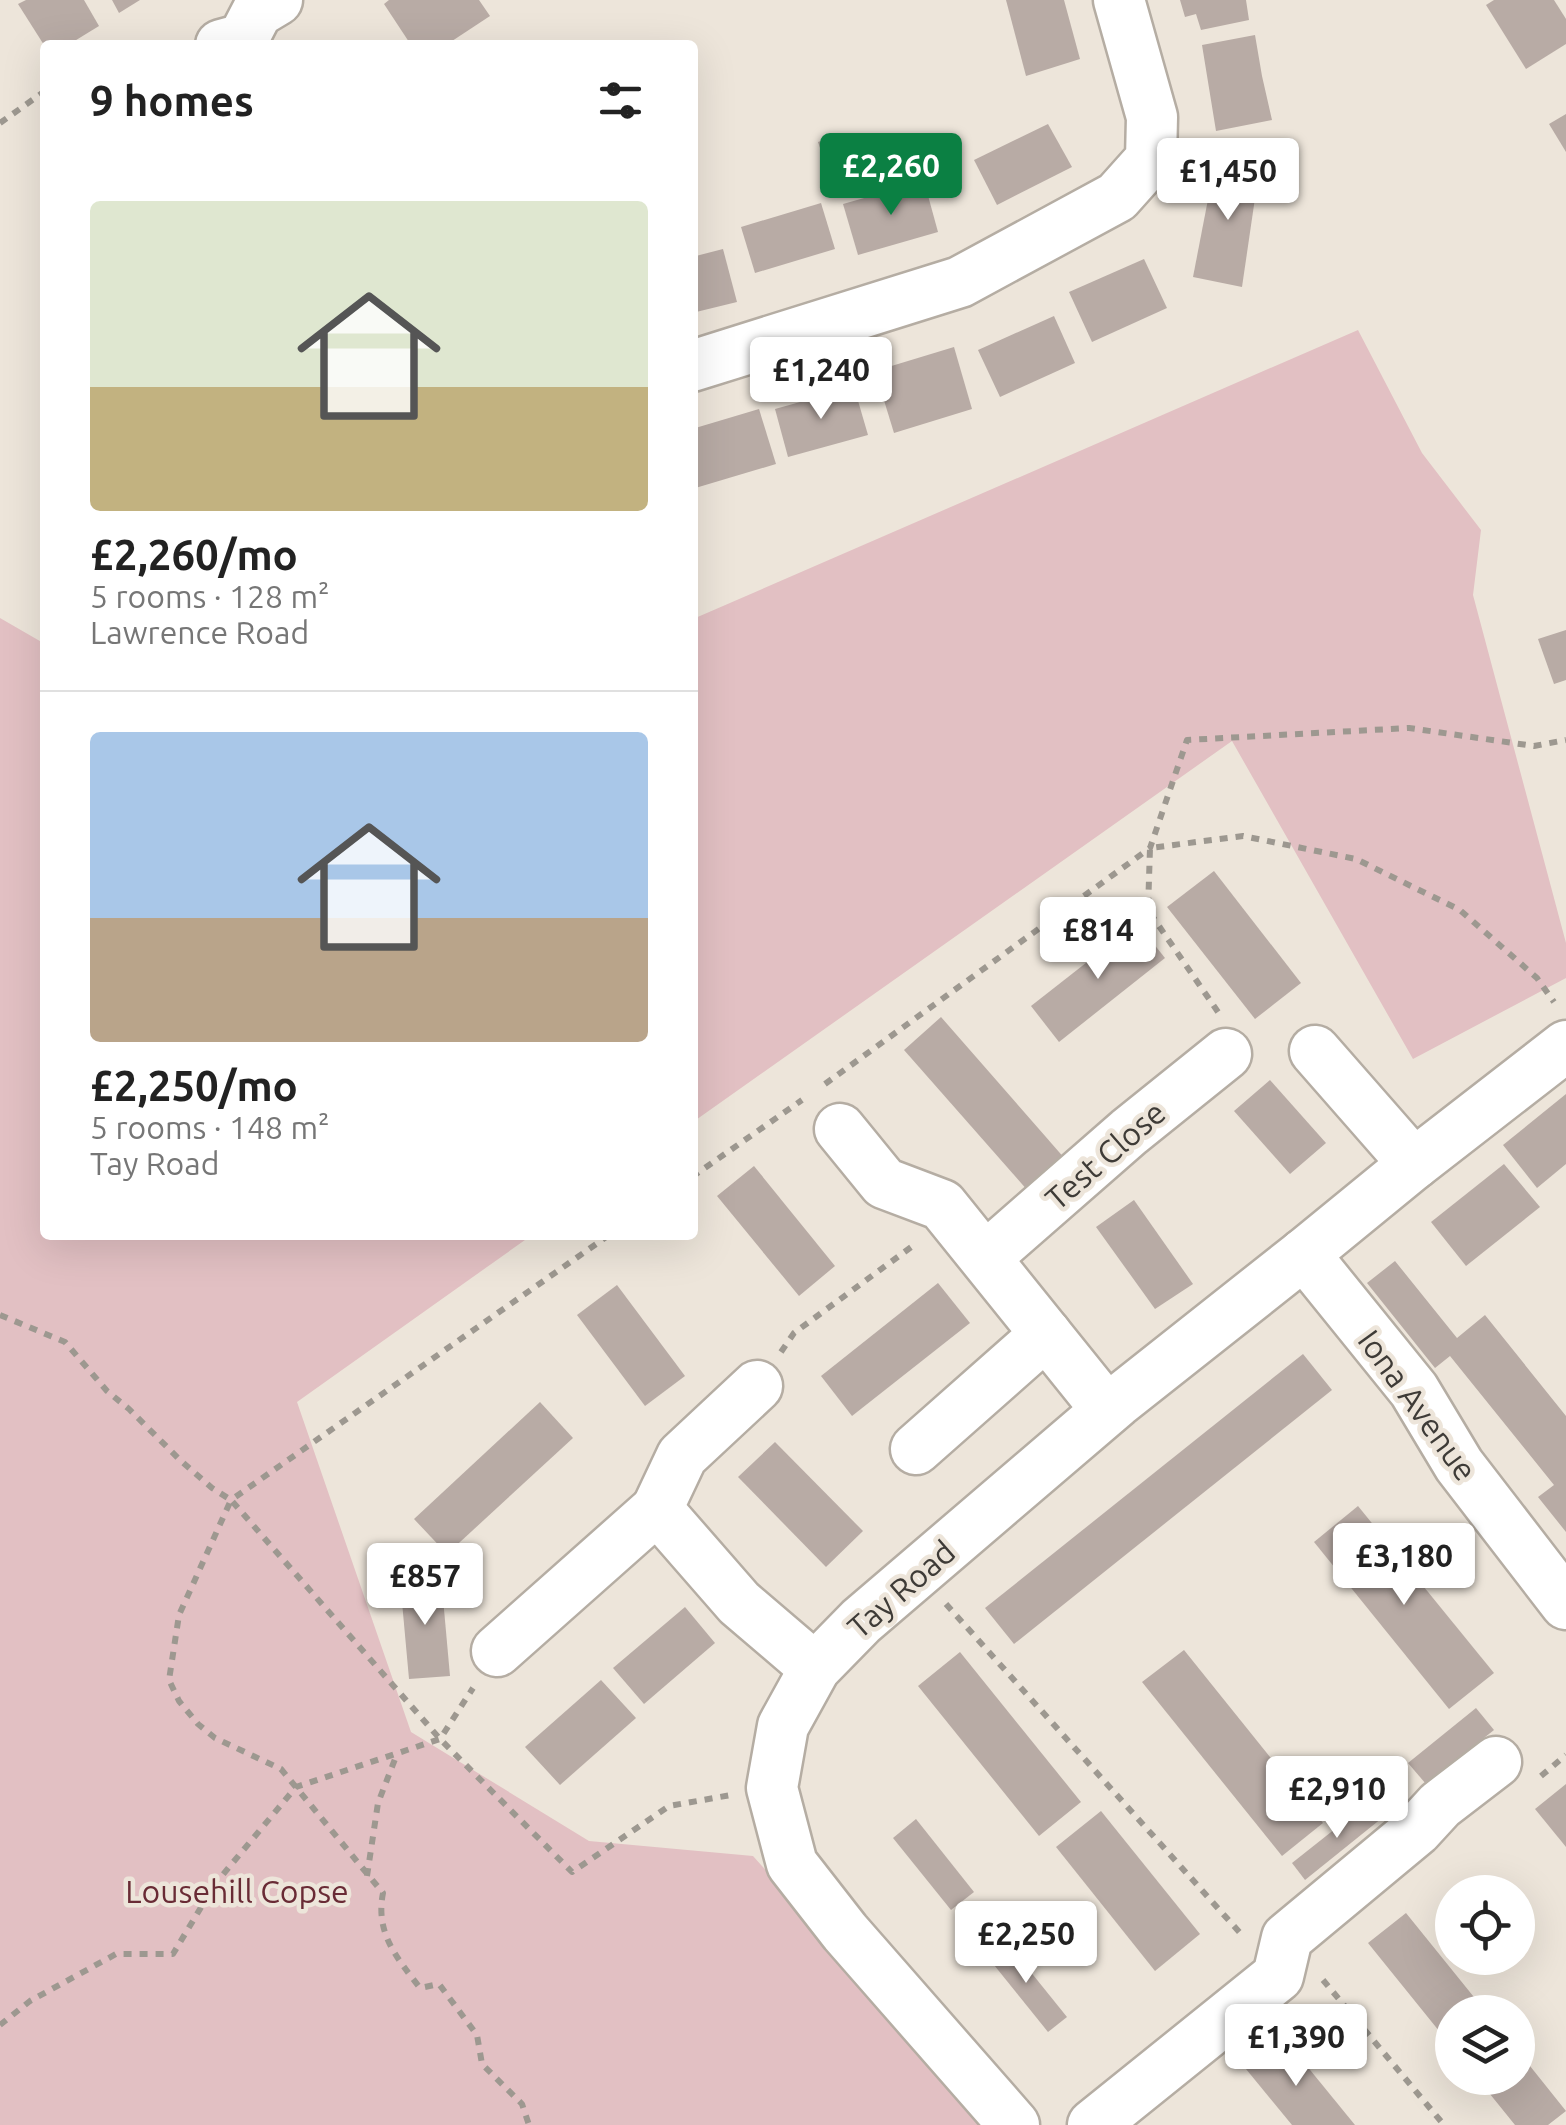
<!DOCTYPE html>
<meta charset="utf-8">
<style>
body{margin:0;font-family:Ubuntu,sans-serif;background:#f2f2f2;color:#222;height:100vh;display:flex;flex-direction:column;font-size:38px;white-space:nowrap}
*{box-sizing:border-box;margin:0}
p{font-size:32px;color:#767676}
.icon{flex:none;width:55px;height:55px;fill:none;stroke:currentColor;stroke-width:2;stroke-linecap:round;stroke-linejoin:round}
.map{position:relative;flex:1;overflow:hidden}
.drawer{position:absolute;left:40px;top:40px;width:658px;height:1200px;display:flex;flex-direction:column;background:#fff;border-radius:10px;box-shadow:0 10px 40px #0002}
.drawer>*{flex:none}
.tools{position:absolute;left:1435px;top:1875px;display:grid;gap:20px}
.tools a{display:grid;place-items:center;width:100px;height:100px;border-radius:50%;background:#fff;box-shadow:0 10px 40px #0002;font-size:50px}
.price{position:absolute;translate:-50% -85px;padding:0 22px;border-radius:10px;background:#fff;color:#222;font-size:32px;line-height:65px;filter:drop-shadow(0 2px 5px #0008)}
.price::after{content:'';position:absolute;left:50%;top:60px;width:30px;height:22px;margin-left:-15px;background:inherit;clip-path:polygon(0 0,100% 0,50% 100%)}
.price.selected{background:#0b8043;color:#fff}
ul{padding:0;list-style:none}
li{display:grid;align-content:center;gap:20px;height:530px;padding:0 50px}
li+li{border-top:2px solid #e0e0e0}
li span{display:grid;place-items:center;height:310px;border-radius:10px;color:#555}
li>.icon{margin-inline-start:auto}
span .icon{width:180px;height:180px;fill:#fffc;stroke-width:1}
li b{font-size:42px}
h2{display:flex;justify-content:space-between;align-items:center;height:120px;padding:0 50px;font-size:42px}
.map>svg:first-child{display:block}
</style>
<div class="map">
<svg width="1566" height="2125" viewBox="0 0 1566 2125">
<rect width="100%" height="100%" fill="#ede5da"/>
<!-- green -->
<g fill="#e2c0c3">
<polygon points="1358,330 1422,453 1481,530 1473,595 1566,943 1566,978 1413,1059 1232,741 693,1122 693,619"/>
<polygon points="0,618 45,644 45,1235 532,1235 297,1402 411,1732 589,1841 753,1856 994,2125 0,2125"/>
</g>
<!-- building -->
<g fill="#b8aba5">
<polygon points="26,0 84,0 99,26 68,45 44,45 18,4"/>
<polygon points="112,0 140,0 119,13"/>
<polygon points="389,0 479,0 490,16 446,45 411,45 384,4"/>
<polygon points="1006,0 1064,0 1080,59 1026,76"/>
<polygon points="1180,0 1246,0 1249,20 1201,30 1196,14 1185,17"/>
<polygon points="1494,0 1554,0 1566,19 1566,44 1526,69 1486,5"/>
<polygon points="1255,35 1262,76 1272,120 1216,131 1202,45"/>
<polygon points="1566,114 1566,152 1549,124"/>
<polygon points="1048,124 1072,167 997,205 974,160"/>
<polygon points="835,136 850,180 833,186 818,142"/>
<polygon points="1216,158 1260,164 1242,287 1193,277"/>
<polygon points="924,181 938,232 858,255 843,204"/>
<polygon points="821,203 835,249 755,273 741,227"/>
<polygon points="723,249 737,302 692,313 692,257"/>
<polygon points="1144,259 1167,308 1092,342 1069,292"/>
<polygon points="1054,316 1075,363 1000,397 978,350"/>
<polygon points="954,347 972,409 894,433 875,371"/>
<polygon points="854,387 868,435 788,457 775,409"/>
<polygon points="759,409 776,464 692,489 692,429"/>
<polygon points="1566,630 1566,680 1554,684 1538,639"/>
<polygon points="1214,871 1301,983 1255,1019 1167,907"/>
<polygon points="1137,923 1165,958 1059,1042 1031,1006"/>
<polygon points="941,1017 1066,1160 1029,1192 904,1050"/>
<polygon points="1270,1080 1326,1143 1290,1174 1234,1111"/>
<polygon points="1566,1094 1566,1164 1537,1188 1503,1145"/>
<polygon points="1504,1164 1540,1207 1466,1266 1431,1222"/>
<polygon points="754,1166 835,1266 799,1296 717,1196"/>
<polygon points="1134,1200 1193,1284 1155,1309 1096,1227"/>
<polygon points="1395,1261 1457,1338 1485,1315 1566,1416 1566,1532 1538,1497 1554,1485 1450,1356 1435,1368 1367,1283"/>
<polygon points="938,1283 970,1323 852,1416 821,1376"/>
<polygon points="617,1285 685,1376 645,1406 577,1315"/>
<polygon points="1303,1354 1332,1390 1014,1644 985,1608"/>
<polygon points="540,1402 573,1438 447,1554 414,1519"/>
<polygon points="775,1442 863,1531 826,1567 738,1477"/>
<polygon points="1358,1506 1494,1673 1449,1709 1314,1542"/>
<polygon points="441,1576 450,1676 409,1679 400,1580"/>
<polygon points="685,1607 715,1643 644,1704 613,1668"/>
<polygon points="1184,1650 1323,1823 1282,1856 1142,1682"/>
<polygon points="960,1652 1081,1802 1039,1836 918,1686"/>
<polygon points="601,1680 636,1718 560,1785 525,1747"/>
<polygon points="1476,1708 1494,1730 1426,1784 1408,1763"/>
<polygon points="1566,1784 1566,1847 1535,1809"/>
<polygon points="1369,1802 1382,1818 1305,1880 1292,1863"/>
<polygon points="1101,1811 1200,1934 1155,1971 1056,1847"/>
<polygon points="916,1819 974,1892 951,1910 893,1838"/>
<polygon points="1406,1913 1486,2012 1452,2012 1452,2047 1368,1943"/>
<polygon points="1005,1940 1067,2017 1048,2032 986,1955"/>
<polygon points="1284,2038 1355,2125 1292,2125 1246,2069"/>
<polygon points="1518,2051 1566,2111 1548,2125 1515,2125 1477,2078 1518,2078"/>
</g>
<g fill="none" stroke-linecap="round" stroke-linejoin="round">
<defs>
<g id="minor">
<polyline points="221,45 243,39 257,12 277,0"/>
<polyline points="692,366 960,282 1117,197 1151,159 1152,117 1119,0"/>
<polyline points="1315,1051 1414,1164"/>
<polyline points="840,1129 884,1183 942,1205 1107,1410"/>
<polyline points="1304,1254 1414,1390 1459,1465 1566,1604"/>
<polyline points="986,1257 1129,1132 1226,1054"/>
<polyline points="757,1386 682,1456 657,1509 739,1603 815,1668"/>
<polyline points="916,1449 1046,1334"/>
<polyline points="497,1651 657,1509"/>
<polyline points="1014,2125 845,1932 792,1864 772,1788 783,1726 815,1668 861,1621 1117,1402 1304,1254 1414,1164 1566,1046"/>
<polyline points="1093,2125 1278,1976 1287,1938 1417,1830 1440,1805 1496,1762"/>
</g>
</defs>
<!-- minor casing -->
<use href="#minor" stroke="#b5ada3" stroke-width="55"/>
<!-- path -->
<g stroke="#9d9890" stroke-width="6" stroke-dasharray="8 8" stroke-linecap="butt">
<polyline points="0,123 45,91"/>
<polyline points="1218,1012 1148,910 1150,848 1243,836 1356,859 1460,910 1537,978 1554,1002"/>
<polyline points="825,1084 1150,848 1187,740 1409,728 1534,746 1566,740"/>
<polyline points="692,1177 802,1100"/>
<polyline points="609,1235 231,1500 440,1739 572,1872 669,1806 731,1795"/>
<path d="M0 1315 65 1342 107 1391 129 1409 180 1460 212 1488 231 1500 179 1615 169 1680 179 1701 198 1724 215 1738 281 1769 383 1893C375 1933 397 1958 420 1988L439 1984 477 2035 482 2064 522 2104 529 2125"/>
<polyline points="781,1352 794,1333 914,1245"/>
<polyline points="946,1604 1241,1934"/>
<polyline points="1541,1776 1566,1755"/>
<polyline points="367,1876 378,1803 397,1754"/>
<polyline points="1323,1980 1444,2125"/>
<polyline points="0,2025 30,2001 116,1954 173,1954 215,1884 296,1787 440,1739 473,1688"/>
</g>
<!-- minor -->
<use href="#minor" stroke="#fff" stroke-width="50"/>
</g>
<g text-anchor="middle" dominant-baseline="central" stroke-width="9" stroke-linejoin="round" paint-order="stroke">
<!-- street labels -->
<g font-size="32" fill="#3e3b37" stroke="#ede5da">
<text transform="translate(1105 1155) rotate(-41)">Test Close</text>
<text transform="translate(1418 1405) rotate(54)">Iona Avenue</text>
<text transform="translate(901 1589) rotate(-41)">Tay Road</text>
</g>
<!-- park labels -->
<g font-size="32" fill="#692b35" stroke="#ede5da">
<text x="237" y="1891">Lousehill Copse</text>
</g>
</g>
</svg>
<div class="tools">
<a><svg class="icon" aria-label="locate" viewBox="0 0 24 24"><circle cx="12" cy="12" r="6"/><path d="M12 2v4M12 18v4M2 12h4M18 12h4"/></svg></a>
<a><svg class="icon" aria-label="layers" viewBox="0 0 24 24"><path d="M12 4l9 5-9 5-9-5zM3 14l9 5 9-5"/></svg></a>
</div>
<b class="price selected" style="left:891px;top:218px">£2,260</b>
<b class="price" style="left:1228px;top:223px">£1,450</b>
<b class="price" style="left:821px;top:422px">£1,240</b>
<b class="price" style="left:1098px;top:982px">£814</b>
<b class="price" style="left:1404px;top:1608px">£3,180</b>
<b class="price" style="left:425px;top:1628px">£857</b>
<b class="price" style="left:1337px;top:1841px">£2,910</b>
<b class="price" style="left:1026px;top:1986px">£2,250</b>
<b class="price" style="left:1296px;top:2089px">£1,390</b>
<section class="drawer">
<h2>9 homes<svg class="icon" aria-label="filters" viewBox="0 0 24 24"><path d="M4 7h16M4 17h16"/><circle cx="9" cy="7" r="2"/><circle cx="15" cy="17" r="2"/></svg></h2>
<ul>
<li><span style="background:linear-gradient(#dfe7d0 60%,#c2b280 0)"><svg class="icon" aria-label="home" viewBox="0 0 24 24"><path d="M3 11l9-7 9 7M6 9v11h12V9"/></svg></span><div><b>£2,260/mo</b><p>5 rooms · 128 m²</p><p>Lawrence Road</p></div></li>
<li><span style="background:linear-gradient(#a9c7e8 60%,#b9a48a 0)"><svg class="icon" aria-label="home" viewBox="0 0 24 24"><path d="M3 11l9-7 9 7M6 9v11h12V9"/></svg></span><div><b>£2,250/mo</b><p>5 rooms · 148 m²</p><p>Tay Road</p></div></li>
</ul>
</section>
</div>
